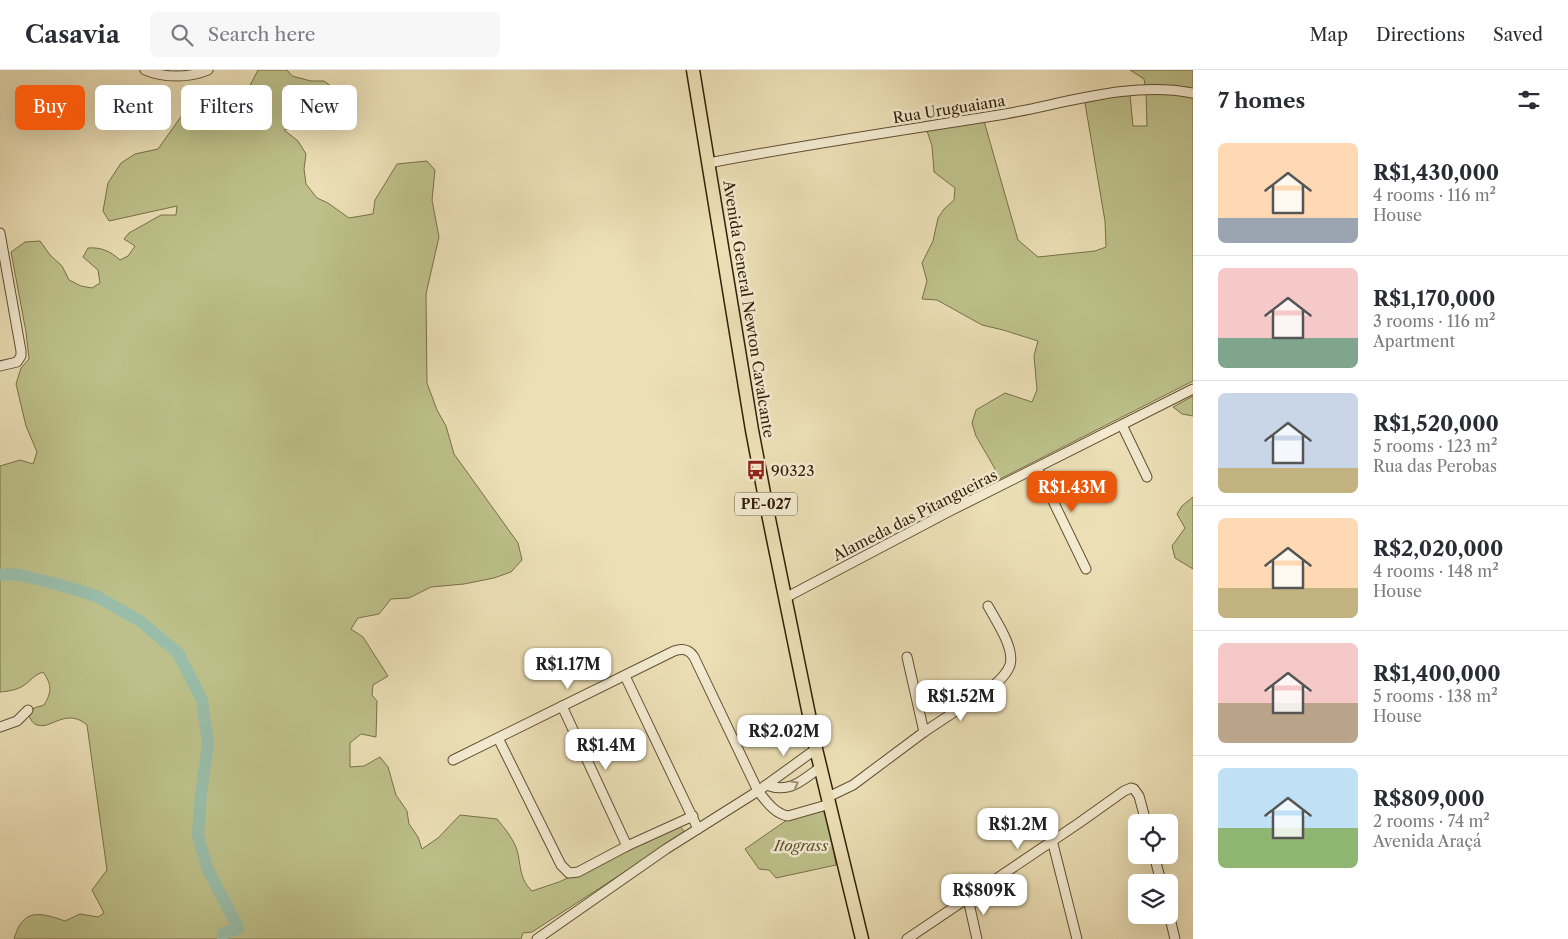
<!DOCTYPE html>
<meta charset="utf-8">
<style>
body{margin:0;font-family:"Libre Caslon Text",serif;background:#f7f7f7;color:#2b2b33;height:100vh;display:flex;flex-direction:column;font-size:19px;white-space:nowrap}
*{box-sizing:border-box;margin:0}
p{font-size:16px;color:#7c7c81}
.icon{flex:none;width:28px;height:28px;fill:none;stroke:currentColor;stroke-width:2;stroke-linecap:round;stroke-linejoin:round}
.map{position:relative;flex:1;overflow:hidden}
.side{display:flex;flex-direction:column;background:#fff;width:375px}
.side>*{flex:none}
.guide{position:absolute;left:15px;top:15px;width:475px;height:45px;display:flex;gap:10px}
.buttons{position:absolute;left:1128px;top:744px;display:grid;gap:10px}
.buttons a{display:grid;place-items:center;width:50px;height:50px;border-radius:8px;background:#fff;box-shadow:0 5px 20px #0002;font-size:25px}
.price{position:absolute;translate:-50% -42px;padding:0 11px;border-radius:10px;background:#fff;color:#222;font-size:16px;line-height:32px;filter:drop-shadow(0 1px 2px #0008)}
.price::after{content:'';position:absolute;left:50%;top:30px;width:15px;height:11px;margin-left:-8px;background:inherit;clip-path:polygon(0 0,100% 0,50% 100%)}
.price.selected{background:#ea580c;color:#fff}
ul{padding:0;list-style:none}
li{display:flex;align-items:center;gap:15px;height:125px;padding:0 25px}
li+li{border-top:1px solid #e1e1e2}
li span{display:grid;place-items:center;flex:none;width:140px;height:100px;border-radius:8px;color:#555}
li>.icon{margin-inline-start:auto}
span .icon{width:60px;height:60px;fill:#fffc;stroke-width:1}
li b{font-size:21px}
h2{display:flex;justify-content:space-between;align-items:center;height:60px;padding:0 25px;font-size:21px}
.pill{padding:0 18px;border-radius:8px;background:#fff;box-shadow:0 5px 20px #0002;font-size:18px;line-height:45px}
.pill.selected{background:#ea580c;color:#fff}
header{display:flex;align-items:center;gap:30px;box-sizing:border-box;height:70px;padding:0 25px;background:#fff;border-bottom:1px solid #e1e1e2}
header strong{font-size:24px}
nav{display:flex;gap:28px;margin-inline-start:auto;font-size:18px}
.search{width:350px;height:45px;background:#f7f7f7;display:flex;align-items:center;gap:12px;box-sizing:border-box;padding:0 18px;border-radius:8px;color:#7c7c81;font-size:19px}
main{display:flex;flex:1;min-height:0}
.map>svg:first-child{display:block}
</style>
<header>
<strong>Casavia</strong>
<div class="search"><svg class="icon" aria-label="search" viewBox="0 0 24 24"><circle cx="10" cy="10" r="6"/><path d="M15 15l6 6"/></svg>Search here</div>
<nav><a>Map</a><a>Directions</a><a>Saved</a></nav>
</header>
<main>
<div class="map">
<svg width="1193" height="869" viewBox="0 0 1193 869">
<rect width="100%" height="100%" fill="#ecdfb6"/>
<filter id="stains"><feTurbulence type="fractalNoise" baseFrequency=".004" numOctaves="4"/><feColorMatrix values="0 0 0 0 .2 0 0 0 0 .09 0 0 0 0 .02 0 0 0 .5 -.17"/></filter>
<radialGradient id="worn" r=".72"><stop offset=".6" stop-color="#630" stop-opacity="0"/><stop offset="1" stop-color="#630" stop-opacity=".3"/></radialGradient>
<!-- green -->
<g fill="#bdc08a" stroke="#787048">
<path d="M258 0H287L292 6 311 11H324L331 16 335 31 333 46 326 54 284 60 298 71 306 84 304 99 306 114 317 128 328 133 349 148 373 144 375 130 397 94 427 91 435 100 432 130 439 167 426 224 427 313 437 340 446 356 454 384 518 473 522 490 511 502 494 508 464 514 431 517 409 528 391 529 379 544 358 548 351 559 363 567 388 606 373 615 372 625 377 631 376 667 361 664 350 673V697L364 696 380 687 388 697 396 725 407 741 409 754 418 767 422 779 438 768 460 745 497 749C505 759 515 770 518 784 521 798 520 810 532 821L559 812 679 755 684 761 683 764 532 862 523 863 521 869H14C23 838 39 842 65 851L80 844 98 847 104 843 92 820 107 800 87 655C66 637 51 660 37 655 33 654 31 650 29 646L34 638 44 635C52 622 52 615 43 602 35 605 33 608 27 613 19 620 10 621 0 622V396L20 390 33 394 37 382 26 356 16 314 21 298 29 289 26 262 11 182 25 172 40 171 50 185 62 196 69 210 81 216 92 218 100 213 98 200 83 187 88 178C101 177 110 181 120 190L128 186 135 176 124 169 129 163 161 145H176L177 136 109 151 103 141 108 113 121 93 135 84 158 79 190 34H200L216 49 231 52Z"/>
<polygon points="1130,0 1193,0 1193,20 1174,16 1145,16 1144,9"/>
<polygon points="1146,22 1193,26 1193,311 998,410 994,397 976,366 972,353 976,340 1005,323 1032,332 1037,320 1034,286 1038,271 1003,260 982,255 937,230 922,229 927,211 922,193 933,171 938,148 944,139 954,130 955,118 934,102 932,76 927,61 984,51 1018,170 1038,187 1095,181 1106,177 1105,151 1085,33 1114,24 1130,25 1133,56 1147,56"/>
<polygon points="1193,326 1193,346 1182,344 1173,337"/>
<polygon points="1193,427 1193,499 1175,488 1172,476 1185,458 1177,444 1182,436"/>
<polygon points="826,740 836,795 776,808 769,800 759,799 745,779 787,750"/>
</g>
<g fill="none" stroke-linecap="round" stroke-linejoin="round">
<!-- river -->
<polyline stroke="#99bda9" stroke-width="12" points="0,505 15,504 57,514 96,526 140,551 178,583 202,630 208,674 201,723 198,765 207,798 238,857 238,859 224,863 223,869"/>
<defs>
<g id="street">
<path d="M145 0C164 8 189 8 208 0"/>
<path d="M709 93C807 74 906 60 1005 44 1067 33 1130 11 1193 23"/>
<polyline points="0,163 21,281 21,286 17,292 0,296"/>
<polyline points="1122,355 1147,407"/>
<polyline points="1037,398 1086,499"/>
<polyline points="785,528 950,441 1193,319"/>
<polyline points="907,587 924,662"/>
<polyline points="625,606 698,759"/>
<polyline points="562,636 627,776"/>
<polyline points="0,657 17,651 28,640"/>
<polyline points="498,668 561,795 569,803 578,802 627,776 693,746"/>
<path d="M453 690 674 581C683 578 689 579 694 587L758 721C766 731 775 744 788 746L830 734"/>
<path d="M766 715C791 724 802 710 821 697"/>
<path d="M828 727 853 715 924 662 992 617C999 611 1007 604 1010 595 1015 578 996 551 988 536"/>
<polyline points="1052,770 1077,869"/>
<polyline points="1154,785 1161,812"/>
<polyline points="968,829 977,869"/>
<polyline points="1169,844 1175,869"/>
<polyline points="537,869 666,779 758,721 816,679"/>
<polyline points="907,869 1079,753 1124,721 1131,718 1134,719 1139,726 1146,752"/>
</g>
<polyline id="primary" points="693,0 752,360 767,439 816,679 862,869"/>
</defs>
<!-- street casing -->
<use href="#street" stroke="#624f32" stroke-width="11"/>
<!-- primary casing -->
<use href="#primary" stroke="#341f06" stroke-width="15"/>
<!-- street -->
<use href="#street" stroke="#f3ead0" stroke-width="9"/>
<!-- primary -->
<use href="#primary" stroke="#ecdfb6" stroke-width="12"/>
</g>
<!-- one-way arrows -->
<defs><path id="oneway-chevron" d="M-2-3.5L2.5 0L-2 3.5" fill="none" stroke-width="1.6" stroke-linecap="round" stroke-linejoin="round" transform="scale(1.25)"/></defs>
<use stroke="#9d8f75" href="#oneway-chevron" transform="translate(795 714) rotate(-29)"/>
<!-- icons -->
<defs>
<symbol id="bus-bare" viewBox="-9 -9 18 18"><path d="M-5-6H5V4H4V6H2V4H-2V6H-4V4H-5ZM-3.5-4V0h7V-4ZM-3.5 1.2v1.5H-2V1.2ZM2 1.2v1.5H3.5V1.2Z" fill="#8f2418" stroke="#f3ead0" stroke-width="2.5" paint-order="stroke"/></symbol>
</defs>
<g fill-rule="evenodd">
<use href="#bus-bare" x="742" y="386" width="28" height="28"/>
</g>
<g text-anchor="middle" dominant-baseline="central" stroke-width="5" stroke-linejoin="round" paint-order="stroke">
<!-- shield labels -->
<rect fill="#f3ead0" stroke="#6d5c43" stroke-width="1" x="735" y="422.5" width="62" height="23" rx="4"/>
<g font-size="14" font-weight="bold" fill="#341f06">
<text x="766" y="434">PE-027</text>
</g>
<!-- street labels -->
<g font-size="15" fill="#341f06" stroke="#f3ead0">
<text transform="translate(949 39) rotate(-9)">Rua Uruguaiana</text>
<text transform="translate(749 239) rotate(81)">Avenida General Newton Cavalcante</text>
<text transform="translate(915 445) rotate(-27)">Alameda das Pitangueiras</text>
</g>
<!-- poi labels -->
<g font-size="15" fill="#341f06" stroke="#f3ead0" text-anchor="start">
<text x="771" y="400">90323</text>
</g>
<!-- park labels -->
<g font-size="15" font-style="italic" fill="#5d4f2e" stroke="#f3ead0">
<text x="801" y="775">Itograss</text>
</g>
</g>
<rect width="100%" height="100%" filter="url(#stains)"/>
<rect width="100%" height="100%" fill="url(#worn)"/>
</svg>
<div class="buttons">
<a><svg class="icon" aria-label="locate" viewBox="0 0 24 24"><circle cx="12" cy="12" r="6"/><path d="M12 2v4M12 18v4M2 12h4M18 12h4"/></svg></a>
<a><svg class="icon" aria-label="layers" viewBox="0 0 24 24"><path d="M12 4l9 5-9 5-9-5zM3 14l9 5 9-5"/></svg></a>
</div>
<b class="price selected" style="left:1072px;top:443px">R$1.43M</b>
<b class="price" style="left:568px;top:620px">R$1.17M</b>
<b class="price" style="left:961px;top:652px">R$1.52M</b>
<b class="price" style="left:784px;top:687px">R$2.02M</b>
<b class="price" style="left:606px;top:701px">R$1.4M</b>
<b class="price" style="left:1018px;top:780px">R$1.2M</b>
<b class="price" style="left:984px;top:846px">R$809K</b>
<div class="guide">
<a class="pill selected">Buy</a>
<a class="pill">Rent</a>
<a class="pill">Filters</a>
<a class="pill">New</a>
</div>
</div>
<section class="side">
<h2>7 homes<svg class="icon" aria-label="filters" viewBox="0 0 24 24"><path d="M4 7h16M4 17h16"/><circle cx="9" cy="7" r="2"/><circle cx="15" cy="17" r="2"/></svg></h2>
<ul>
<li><span style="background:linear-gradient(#ffd9b3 75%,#9aa5b1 0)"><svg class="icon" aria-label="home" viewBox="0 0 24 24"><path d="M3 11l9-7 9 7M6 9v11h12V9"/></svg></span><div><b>R$1,430,000</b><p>4 rooms · 116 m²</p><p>House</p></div></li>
<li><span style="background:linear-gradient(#f6c9c9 70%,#7fa58c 0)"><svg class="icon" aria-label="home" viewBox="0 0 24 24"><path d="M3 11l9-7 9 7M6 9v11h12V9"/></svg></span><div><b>R$1,170,000</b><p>3 rooms · 116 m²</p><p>Apartment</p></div></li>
<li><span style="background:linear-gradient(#c9d6e8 75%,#c2b280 0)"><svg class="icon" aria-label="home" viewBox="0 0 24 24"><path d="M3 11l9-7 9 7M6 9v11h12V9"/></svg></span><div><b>R$1,520,000</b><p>5 rooms · 123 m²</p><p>Rua das Perobas</p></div></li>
<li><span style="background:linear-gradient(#ffd9b3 70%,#c2b280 0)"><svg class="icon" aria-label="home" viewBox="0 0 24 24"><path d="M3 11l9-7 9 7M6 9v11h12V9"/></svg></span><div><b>R$2,020,000</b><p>4 rooms · 148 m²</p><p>House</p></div></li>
<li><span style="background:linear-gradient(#f6c9c9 60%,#b9a48a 0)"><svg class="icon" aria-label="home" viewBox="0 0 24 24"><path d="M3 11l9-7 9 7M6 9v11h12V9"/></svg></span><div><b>R$1,400,000</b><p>5 rooms · 138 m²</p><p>House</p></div></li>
<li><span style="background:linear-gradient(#bfe0f5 60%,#8fb573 0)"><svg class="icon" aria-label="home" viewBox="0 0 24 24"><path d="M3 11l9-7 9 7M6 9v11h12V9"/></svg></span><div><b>R$809,000</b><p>2 rooms · 74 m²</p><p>Avenida Araçá</p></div></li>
</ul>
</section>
</main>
